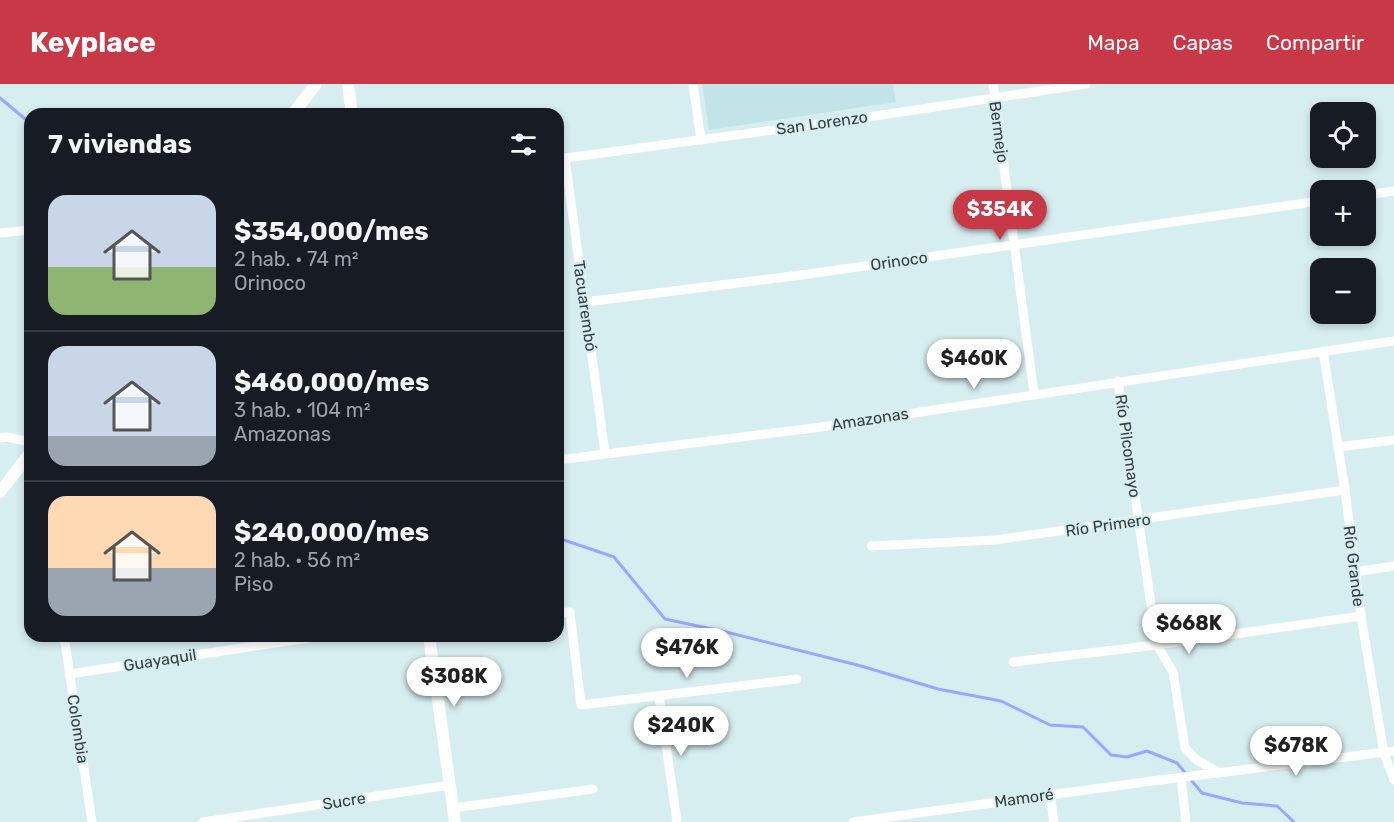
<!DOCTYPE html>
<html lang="es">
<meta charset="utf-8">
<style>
body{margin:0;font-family:Rubik,sans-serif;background:#20242c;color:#f1f3f6;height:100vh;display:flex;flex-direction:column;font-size:22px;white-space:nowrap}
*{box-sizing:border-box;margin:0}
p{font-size:20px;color:#9ea1a6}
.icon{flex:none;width:33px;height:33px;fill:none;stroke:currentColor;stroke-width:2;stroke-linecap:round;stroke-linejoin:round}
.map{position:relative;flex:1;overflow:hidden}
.side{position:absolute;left:24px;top:24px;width:540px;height:534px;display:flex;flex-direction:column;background:#171b24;border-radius:18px;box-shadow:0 3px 9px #0003}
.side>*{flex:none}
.tools{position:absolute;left:1310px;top:18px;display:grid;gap:12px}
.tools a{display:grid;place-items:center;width:66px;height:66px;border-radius:12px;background:#171b24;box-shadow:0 3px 9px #0003;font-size:30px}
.price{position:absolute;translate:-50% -51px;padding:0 14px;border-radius:21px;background:#fff;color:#222;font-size:20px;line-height:39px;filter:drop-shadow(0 2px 3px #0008)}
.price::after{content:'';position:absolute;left:50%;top:36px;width:18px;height:14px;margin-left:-9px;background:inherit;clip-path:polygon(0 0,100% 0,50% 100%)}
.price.selected{background:#c93847;color:#fff}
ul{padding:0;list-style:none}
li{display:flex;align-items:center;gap:18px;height:150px;padding:0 24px}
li+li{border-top:2px solid #363941}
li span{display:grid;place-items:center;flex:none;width:168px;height:120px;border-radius:18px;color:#555}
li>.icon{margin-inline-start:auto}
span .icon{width:72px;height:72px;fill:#fffc;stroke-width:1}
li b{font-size:26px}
h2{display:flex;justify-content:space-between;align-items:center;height:72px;padding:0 24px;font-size:26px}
header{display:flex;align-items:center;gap:36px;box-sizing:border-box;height:84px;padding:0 30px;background:#c93847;color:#fff}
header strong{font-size:28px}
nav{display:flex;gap:33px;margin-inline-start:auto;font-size:21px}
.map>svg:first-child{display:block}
</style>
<header>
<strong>Keyplace</strong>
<nav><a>Mapa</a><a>Capas</a><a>Compartir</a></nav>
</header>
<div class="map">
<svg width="1394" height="738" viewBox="0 0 1394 738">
<rect width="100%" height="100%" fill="#d7eef1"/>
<!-- built -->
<polygon fill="#c2e3e8" points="702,0 893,0 896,18 709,46"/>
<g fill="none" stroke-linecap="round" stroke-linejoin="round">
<!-- stream -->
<g stroke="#9aa6ff" stroke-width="3">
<polyline points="0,14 30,39"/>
<polyline points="558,454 614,473 665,535 726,548 861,582 938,605 1001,617 1050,641 1083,643 1111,671 1127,673 1147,667 1177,679 1187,691"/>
<polyline points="1191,696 1202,709 1242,719 1277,722 1294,738"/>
</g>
<!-- minor -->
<g stroke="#fff" stroke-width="9">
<polyline points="693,0 701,56"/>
<polyline points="993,0 1034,310"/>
<polyline points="565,74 605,369"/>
<polyline points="558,75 862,34 1086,0"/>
<polyline points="1365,111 1394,107"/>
<polyline points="0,149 30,146"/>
<polyline points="585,218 809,190 1320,117"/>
<polyline points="1323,267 1345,406 1361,532 1384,669 1394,696"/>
<polyline points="1118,297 1157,561 1173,588 1185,664 1197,676 1220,689"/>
<polyline points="0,354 7,353 30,358"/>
<polyline points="1338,363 1394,356"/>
<polyline points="558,376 814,344 1394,257"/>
<polyline points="871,462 995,456 1345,406"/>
<polyline points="1355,488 1394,482"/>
<polyline points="558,529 570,528 581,621 797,595"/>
<polyline points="64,552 92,738"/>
<polyline points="1013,578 1157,561 1361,532"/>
<polyline points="69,590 322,552"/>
<polyline points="659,612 677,738"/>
<polyline points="1181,694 1186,738"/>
<polyline points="1050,710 1054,738"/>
<polyline points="453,724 593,705"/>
<polyline points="203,738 450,701"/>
<polyline points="853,738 1152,697 1394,667"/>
</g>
<!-- secondary -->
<g stroke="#fff" stroke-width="12">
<polyline points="348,0 352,30"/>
<polyline points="293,30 316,0"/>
<polyline points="0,408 30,369"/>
<polyline points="429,552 455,738"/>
</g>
</g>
<g text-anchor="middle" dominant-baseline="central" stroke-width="4.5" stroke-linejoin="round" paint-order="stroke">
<!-- street labels -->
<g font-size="16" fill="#363f40" stroke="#d7eef1">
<text transform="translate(822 39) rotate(-8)">San Lorenzo</text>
<text transform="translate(999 48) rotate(82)">Bermejo</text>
<text transform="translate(899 177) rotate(-8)">Orinoco</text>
<text transform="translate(585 222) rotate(82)">Tacuarembó</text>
<text transform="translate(870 335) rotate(-9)">Amazonas</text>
<text transform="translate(1128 362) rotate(82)">Río Pilcomayo</text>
<text transform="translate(1108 441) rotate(-8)">Río Primero</text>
<text transform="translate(1354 482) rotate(83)">Río Grande</text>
<text transform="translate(160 576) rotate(-9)">Guayaquil</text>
<text transform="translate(78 645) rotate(81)">Colombia</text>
<text transform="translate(1024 714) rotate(-8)">Mamoré</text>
<text transform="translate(344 717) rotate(-9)">Sucre</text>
</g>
</g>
</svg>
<div class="tools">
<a><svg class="icon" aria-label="locate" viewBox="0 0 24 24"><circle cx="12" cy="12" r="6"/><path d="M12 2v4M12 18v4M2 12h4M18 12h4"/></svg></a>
<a>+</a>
<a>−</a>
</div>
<b class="price selected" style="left:1000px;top:157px">$354K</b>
<b class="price" style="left:974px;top:306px">$460K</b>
<b class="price" style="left:1189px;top:571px">$668K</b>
<b class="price" style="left:687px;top:595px">$476K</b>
<b class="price" style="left:454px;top:624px">$308K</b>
<b class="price" style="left:681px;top:673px">$240K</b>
<b class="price" style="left:1296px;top:693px">$678K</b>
<section class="side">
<h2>7 viviendas<svg class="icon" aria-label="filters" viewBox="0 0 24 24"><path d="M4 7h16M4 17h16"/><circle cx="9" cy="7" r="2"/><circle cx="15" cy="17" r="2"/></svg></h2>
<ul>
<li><span style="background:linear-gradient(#c9d6e8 60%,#8fb573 0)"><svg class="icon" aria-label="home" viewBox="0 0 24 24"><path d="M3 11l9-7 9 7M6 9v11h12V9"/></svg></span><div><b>$354,000/mes</b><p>2 hab. · 74 m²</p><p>Orinoco</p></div></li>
<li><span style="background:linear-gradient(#c9d6e8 75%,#9aa5b1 0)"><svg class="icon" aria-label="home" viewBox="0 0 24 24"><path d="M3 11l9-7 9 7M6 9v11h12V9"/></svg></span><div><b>$460,000/mes</b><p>3 hab. · 104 m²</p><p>Amazonas</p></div></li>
<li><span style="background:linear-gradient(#ffd9b3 60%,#9aa5b1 0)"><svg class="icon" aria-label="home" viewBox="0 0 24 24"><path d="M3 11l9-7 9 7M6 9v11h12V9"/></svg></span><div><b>$240,000/mes</b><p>2 hab. · 56 m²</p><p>Piso</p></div></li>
</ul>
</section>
</div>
